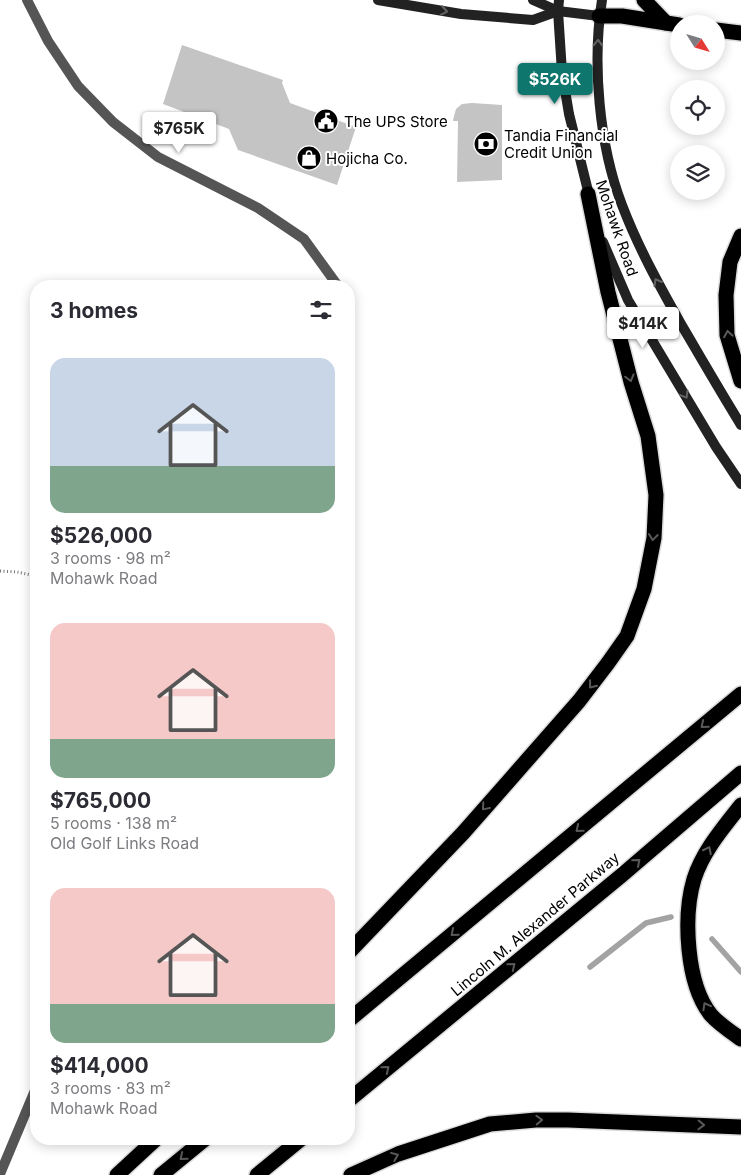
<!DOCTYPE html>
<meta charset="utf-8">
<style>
body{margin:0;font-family:Inter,sans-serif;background:#f2f2f3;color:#2b2b33;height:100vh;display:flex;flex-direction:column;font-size:19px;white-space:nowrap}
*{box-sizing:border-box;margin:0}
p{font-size:16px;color:#7c7c81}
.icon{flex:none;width:28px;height:28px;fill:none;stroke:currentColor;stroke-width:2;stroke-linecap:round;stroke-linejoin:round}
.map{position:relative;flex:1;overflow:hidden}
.details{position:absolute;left:30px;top:280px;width:325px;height:865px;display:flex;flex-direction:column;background:#fff;border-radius:20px;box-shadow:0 2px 12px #0003}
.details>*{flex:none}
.needle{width:32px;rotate:127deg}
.fabs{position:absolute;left:670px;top:15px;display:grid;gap:10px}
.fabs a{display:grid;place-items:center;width:55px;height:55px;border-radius:50%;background:#fff;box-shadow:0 2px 12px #0003;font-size:25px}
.price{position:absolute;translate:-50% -42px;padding:0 11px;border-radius:5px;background:#fff;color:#222;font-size:16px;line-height:32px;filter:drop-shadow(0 1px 2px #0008)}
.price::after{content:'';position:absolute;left:50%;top:30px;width:15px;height:11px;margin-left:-8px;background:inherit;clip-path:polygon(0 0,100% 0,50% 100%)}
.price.selected{background:#0f766e;color:#fff}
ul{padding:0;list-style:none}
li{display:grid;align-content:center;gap:10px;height:265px;padding:0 20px}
li span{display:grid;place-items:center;height:155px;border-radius:15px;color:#555}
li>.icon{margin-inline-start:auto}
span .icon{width:90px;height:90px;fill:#fffc;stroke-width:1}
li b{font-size:21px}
h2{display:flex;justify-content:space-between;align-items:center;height:60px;padding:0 20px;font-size:21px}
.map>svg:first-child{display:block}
</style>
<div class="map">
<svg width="741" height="1175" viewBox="0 0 741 1175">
<rect width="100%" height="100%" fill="#fff"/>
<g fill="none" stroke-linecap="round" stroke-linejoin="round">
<!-- stream -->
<g stroke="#a3a3a3" stroke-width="5.5">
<polyline points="712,939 741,972"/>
<polyline points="590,967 646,923 671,917"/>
</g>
</g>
<!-- building -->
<g fill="#c4c4c4">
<polygon points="182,45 283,80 282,83 290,103 356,127 337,185 238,150 229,129 163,104"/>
<polygon points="472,103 502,105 502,180 457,182 458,121 453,121 454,116 456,109 462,104"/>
</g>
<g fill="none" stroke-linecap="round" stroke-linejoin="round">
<defs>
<g id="highway">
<polyline points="644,0 666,23"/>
<polyline points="599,16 622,16 679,25"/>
<polyline points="716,30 741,33"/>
<polyline points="741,236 730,262 726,295 727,335 741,381"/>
<path d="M741 805C723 828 703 851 694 879 683 916 686 984 711 1015 719 1024 731 1032 741 1039"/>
<polyline points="349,952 463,833 579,701 608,663 627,636 644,589 654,538 656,495 648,436 631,382 608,292 588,194"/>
<polyline points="349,1020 741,694"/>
<polyline points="349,1100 622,875 741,773"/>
<polyline points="117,1175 156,1139"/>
<polyline points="161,1175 205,1139"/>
<polyline points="257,1175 301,1139"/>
<polyline points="351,1175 398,1154 490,1124 536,1120 568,1120 741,1127"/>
</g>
</defs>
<!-- highway casing -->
<use href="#highway" stroke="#dbdbdb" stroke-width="18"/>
<!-- path -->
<polyline stroke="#777" stroke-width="3" stroke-dasharray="1 2.5" stroke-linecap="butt" points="0,571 17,572 36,576"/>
<!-- street -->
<g stroke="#555" stroke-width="10">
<polyline points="27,0 48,41 78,86 113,122 158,157 258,208 304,239 338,286"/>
<polyline points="349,322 350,327 349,372"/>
<polyline points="0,1174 36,1088"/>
</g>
<!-- secondary -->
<g stroke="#222" stroke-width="10">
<polyline points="378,0 461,14 533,20 558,11"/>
<polyline points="533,0 558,11 599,16"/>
<polyline points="559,0 558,11 562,72 569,114 590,199"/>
<path d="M602 0C592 63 599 145 622 205 638 247 659 285 681 324 701 358 720 391 741 425"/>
<polyline points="603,242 628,300 716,447 741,484"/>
</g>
<!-- highway -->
<use href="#highway" stroke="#000" stroke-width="15"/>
</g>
<!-- one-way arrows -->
<defs><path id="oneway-chevron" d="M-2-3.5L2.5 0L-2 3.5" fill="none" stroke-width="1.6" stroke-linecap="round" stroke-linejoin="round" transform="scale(1.25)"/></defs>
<g stroke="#646464">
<use href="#oneway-chevron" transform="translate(444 11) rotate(10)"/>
<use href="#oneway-chevron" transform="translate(598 43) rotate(-88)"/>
<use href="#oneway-chevron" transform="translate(657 282) rotate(-120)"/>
<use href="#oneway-chevron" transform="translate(685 395) rotate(59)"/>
</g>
<g stroke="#595959">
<use href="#oneway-chevron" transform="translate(728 334) rotate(-99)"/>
<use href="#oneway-chevron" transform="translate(630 378) rotate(75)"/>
<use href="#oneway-chevron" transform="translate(653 537) rotate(97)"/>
<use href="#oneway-chevron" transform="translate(592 685) rotate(128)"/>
<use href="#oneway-chevron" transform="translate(704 725) rotate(140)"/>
<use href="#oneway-chevron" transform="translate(485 807) rotate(131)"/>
<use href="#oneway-chevron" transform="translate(579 829) rotate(140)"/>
<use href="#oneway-chevron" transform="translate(708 850) rotate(-63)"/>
<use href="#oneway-chevron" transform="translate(637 862) rotate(-41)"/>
<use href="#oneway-chevron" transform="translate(454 933) rotate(140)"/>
<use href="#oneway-chevron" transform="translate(512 966) rotate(-39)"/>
<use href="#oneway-chevron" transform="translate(706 1006) rotate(-119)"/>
<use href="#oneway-chevron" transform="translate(386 1069) rotate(-39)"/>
<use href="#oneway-chevron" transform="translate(539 1120) rotate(-2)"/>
<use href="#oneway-chevron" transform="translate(701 1125) rotate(2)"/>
<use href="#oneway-chevron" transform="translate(395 1156) rotate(-22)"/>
<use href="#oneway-chevron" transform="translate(183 1157) rotate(141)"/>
</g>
<!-- icons -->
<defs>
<symbol id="civic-disc" viewBox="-11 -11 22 22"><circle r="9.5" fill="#000" stroke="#fff"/><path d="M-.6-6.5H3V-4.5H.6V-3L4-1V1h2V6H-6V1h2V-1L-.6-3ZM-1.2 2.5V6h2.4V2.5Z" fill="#fff"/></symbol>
<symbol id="bank-disc" viewBox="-11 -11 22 22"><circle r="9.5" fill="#000" stroke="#fff"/><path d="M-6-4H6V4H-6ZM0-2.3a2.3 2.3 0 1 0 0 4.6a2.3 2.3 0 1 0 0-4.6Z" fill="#fff"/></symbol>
<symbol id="shop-disc" viewBox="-11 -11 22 22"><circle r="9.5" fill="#000" stroke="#fff"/><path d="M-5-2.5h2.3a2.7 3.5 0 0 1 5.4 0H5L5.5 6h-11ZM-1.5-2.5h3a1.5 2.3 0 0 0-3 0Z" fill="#fff"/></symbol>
</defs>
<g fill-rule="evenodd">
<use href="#civic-disc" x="312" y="107" width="28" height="28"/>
<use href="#bank-disc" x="472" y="130" width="28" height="28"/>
<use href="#shop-disc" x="295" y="144" width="28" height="28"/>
</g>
<g text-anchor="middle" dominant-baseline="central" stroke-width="4" stroke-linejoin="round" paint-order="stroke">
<!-- poi labels -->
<g font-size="15" fill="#000" stroke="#fff" text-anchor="start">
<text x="344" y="121">The UPS Store</text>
<text x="504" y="135">Tandia Financial<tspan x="504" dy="17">Credit Union</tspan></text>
<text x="326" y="158">Hojicha Co.</text>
</g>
<!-- street labels -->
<g font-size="15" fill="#000" stroke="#fff">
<text transform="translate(617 228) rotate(71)">Mohawk Road</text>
<text transform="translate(535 924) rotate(-40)">Lincoln M. Alexander Parkway</text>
</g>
</g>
</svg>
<div class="fabs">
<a><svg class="needle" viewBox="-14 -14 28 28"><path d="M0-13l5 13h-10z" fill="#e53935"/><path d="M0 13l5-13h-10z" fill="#7c7c81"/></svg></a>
<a><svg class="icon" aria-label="locate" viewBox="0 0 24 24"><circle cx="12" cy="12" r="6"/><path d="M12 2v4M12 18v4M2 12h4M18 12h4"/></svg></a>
<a><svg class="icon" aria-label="layers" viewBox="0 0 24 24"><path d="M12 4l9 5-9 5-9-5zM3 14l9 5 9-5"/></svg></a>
</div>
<b class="price selected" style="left:555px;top:105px">$526K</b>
<b class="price" style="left:179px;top:154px">$765K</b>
<b class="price" style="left:643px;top:349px">$414K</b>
<section class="details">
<h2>3 homes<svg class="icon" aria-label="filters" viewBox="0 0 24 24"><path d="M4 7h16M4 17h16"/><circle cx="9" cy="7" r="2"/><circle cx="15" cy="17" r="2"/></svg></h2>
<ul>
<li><span style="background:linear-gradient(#c9d6e8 70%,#7fa58c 0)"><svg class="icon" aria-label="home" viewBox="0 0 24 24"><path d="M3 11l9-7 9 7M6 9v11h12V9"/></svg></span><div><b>$526,000</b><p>3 rooms · 98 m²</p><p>Mohawk Road</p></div></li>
<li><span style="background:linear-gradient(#f6c9c9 75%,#7fa58c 0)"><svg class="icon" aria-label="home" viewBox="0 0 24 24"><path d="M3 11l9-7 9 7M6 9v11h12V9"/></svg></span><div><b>$765,000</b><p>5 rooms · 138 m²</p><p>Old Golf Links Road</p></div></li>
<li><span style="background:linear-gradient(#f6c9c9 75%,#7fa58c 0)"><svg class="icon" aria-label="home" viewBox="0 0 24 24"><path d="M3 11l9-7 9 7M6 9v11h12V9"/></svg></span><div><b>$414,000</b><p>3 rooms · 83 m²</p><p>Mohawk Road</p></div></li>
</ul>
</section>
</div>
